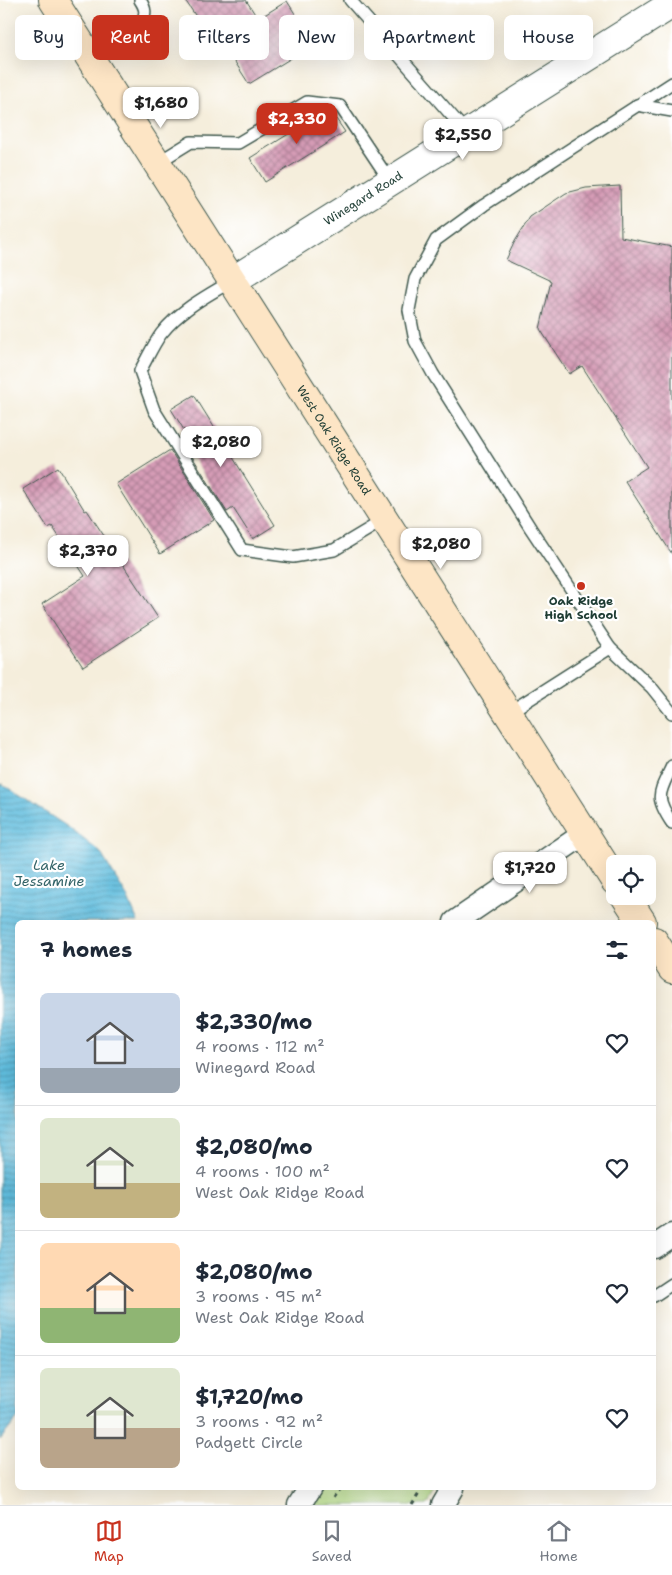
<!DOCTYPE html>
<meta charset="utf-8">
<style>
body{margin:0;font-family:"Shantell Sans",sans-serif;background:#f6f6f7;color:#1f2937;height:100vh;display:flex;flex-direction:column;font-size:19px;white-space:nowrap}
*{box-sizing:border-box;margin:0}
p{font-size:16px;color:#747a83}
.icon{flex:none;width:28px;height:28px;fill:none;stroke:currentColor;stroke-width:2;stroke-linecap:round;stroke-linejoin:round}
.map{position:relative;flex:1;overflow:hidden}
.sheet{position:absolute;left:15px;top:920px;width:641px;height:570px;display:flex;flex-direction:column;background:#fff;border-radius:8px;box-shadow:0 5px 20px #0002}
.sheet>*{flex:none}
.banner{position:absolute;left:15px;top:15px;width:642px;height:45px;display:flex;gap:10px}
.tools{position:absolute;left:606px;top:855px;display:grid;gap:10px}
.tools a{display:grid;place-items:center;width:50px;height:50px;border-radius:8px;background:#fff;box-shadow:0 5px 20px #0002;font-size:25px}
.price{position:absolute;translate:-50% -42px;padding:0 11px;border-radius:10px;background:#fff;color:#222;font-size:16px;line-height:32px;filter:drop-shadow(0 1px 2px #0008)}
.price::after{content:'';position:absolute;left:50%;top:30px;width:15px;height:11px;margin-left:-8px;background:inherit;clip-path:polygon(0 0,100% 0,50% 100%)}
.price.active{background:#c8321e;color:#fff}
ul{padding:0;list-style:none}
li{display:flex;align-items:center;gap:15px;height:125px;padding:0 25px}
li+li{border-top:1px solid #e0e1e3}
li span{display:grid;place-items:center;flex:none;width:140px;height:100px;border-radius:8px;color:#555}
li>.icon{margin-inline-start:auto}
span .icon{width:60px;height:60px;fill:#fffc;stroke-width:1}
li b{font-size:21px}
h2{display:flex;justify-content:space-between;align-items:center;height:60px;padding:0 25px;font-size:21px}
.pill{padding:0 18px;border-radius:8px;background:#fff;box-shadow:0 5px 20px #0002;font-size:18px;line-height:45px}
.pill.active{background:#c8321e;color:#fff}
.tab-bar{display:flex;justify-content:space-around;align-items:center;height:70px;border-top:1px solid #e0e1e3;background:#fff;font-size:14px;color:#747a83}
.tab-bar a{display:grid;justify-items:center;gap:2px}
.tab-bar .active{color:#c8321e}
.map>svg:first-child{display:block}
</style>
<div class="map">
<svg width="672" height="1505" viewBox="0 0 672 1505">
<defs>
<pattern id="water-rules" width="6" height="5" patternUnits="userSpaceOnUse" patternTransform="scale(1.25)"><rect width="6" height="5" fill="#60bdde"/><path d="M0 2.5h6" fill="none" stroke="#4f9bb5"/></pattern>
<pattern id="building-cross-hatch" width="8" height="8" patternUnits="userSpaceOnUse" patternTransform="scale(1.25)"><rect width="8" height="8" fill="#d59bb6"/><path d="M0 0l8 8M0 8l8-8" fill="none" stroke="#ac8095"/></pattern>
</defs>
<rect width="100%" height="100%" fill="#fff"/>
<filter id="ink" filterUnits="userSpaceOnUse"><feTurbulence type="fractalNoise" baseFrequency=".02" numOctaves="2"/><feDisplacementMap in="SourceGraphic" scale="10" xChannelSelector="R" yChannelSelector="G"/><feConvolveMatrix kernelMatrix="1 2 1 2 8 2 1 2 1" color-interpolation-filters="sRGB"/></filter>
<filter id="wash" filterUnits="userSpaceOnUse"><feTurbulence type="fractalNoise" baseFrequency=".0096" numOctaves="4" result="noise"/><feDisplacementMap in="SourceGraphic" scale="20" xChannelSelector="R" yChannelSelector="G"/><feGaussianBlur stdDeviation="1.12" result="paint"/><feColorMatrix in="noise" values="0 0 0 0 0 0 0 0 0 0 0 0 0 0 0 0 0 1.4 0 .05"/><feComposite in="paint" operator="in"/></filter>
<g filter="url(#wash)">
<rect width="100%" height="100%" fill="#f5eedc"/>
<!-- green -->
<polygon fill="#b1d781" stroke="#688a5a" points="324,1488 437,1488 427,1505 313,1505"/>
<!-- water -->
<polygon fill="url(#water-rules)" stroke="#407d89" points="2,784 68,827 100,852 128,898 138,922 18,922 18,1418 0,1440 0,785"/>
<g id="blocks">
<!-- building -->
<g fill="url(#building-cross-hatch)">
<polygon points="185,0 246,0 258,19 287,1 314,44 249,84 212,26 205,30"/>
<polygon points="324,112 332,113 345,132 265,182 250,158"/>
<polygon points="620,186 621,237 672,247 672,554 625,481 647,467 582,366 569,374 540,329 551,281 506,260 514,243 530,217 566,193 586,188"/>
<polygon points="194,395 275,525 253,539 233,508 227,512 183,442 189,438 171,409"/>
<polygon points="170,450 214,520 160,554 116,484"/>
<polygon points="58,467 85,511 87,510 158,618 83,667 42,604 85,576 52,526 48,528 23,489"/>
</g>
</g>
</g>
<g filter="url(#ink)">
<use href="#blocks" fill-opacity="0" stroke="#3f584d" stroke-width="1"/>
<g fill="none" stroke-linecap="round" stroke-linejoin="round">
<defs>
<g id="service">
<polyline points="350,0 467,133"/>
<path d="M89 57 142 22C146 13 146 9 140 0"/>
<polyline points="672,83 484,205 436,240 415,279 409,310 415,341 433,374 531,529 610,648 652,688 672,713"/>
<polyline points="637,105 672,111"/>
<polyline points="157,163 191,142 238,143 307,102 340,106 390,181"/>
<path d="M232 281C206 296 180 310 161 334 153 345 147 359 140 371L154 410 242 550 293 557 334 550 384 520"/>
<polyline points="508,713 610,648"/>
<path d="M672 766C659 794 654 796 672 823"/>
<polyline points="654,1296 672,1284"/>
</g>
<g id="minor">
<polyline points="455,922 584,834"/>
<polyline points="654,1247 672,1235"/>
<polyline points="299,1505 310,1488"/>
<polyline points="443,1505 453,1488"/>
</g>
<g id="tertiary">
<path id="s1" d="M232 281 672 4"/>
</g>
<g id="secondary">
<path id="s2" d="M53 0 615 881"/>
<polyline points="625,896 642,922"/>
<polyline points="654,941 672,969"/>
</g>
</defs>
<!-- service casing -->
<use href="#service" stroke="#3f584d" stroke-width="14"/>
<!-- minor casing -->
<use href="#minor" stroke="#3f584d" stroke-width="25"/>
<!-- tertiary casing -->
<use href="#tertiary" stroke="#3f584d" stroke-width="30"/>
<!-- secondary casing -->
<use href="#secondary" stroke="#3f584d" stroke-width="30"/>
<!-- path -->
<g stroke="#3f584d" stroke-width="3" stroke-dasharray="4 4" stroke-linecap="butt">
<polyline points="333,1498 340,1488"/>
<polyline points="412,1505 420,1492"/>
</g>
<!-- service -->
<use href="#service" stroke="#fff" stroke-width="11"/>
<!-- minor -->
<use href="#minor" stroke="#fff" stroke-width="22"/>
<!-- tertiary -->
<use href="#tertiary" stroke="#fff" stroke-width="28"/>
<!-- secondary -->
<use href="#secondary" stroke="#fde5c5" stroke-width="28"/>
</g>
</g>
<!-- markers -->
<circle fill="#c8321e" stroke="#fff" stroke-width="2" cx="581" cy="586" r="5"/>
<g text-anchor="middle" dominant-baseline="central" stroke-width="4.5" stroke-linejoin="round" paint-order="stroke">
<!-- street labels -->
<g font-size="12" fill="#1f3d34" stroke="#fff">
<text stroke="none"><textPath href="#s1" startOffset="155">Winegard Road</textPath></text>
<text stroke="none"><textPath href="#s2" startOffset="522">West Oak Ridge Road</textPath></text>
</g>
<!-- poi labels -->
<g font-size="12" font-weight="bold" fill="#1f3d34" stroke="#fff">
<text x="581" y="601">Oak Ridge<tspan x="581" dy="14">High School</tspan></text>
</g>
<!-- water labels -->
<g font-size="14" font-style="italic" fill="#326367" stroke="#fff">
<text x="49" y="865">Lake<tspan x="49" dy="16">Jessamine</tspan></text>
</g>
</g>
</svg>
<div class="tools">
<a><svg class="icon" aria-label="locate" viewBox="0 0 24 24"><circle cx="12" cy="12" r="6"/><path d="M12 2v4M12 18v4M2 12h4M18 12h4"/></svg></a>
</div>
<b class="price" style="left:161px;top:129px">$1,680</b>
<b class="price active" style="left:297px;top:145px">$2,330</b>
<b class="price" style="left:463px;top:161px">$2,550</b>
<b class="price" style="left:221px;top:468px">$2,080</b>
<b class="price" style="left:441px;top:570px">$2,080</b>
<b class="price" style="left:88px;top:577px">$2,370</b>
<b class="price" style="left:530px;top:894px">$1,720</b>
<div class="banner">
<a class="pill">Buy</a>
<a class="pill active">Rent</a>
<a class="pill">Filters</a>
<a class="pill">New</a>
<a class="pill">Apartment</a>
<a class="pill">House</a>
</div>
<section class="sheet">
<h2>7 homes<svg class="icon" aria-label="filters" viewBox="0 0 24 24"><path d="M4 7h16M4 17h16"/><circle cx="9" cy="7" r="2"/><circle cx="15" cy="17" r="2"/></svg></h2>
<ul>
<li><span style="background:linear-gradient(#c9d6e8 75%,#9aa5b1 0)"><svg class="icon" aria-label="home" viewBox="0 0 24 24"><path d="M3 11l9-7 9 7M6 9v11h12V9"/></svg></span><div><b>$2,330/mo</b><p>4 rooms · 112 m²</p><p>Winegard Road</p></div><svg class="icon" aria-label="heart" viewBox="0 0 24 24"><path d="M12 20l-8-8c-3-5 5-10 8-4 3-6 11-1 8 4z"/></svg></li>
<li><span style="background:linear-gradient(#dfe7d0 65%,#c2b280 0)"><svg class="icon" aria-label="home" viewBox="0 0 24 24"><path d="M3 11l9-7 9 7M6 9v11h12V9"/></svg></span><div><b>$2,080/mo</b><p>4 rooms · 100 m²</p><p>West Oak Ridge Road</p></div><svg class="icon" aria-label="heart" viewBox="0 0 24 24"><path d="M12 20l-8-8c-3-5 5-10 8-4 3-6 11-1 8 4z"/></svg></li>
<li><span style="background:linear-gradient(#ffd9b3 65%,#8fb573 0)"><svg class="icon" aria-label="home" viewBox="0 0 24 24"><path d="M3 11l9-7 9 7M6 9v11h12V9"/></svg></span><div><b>$2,080/mo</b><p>3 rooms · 95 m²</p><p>West Oak Ridge Road</p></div><svg class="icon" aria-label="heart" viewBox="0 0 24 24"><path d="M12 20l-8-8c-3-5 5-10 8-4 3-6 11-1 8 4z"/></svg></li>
<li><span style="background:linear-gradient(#dfe7d0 60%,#b9a48a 0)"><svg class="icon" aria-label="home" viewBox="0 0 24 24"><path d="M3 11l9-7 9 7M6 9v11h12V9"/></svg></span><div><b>$1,720/mo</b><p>3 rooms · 92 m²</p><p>Padgett Circle</p></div><svg class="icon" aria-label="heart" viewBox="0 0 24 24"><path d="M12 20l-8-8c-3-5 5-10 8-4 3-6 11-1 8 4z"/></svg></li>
</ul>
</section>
</div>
<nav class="tab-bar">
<a class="active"><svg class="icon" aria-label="map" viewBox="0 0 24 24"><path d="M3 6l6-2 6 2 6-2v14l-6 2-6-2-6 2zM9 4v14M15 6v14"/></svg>Map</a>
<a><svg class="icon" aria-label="saved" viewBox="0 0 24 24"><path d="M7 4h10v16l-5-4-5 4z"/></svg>Saved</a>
<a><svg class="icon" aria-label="home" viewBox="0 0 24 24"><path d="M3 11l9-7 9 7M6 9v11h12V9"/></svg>Home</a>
</nav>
